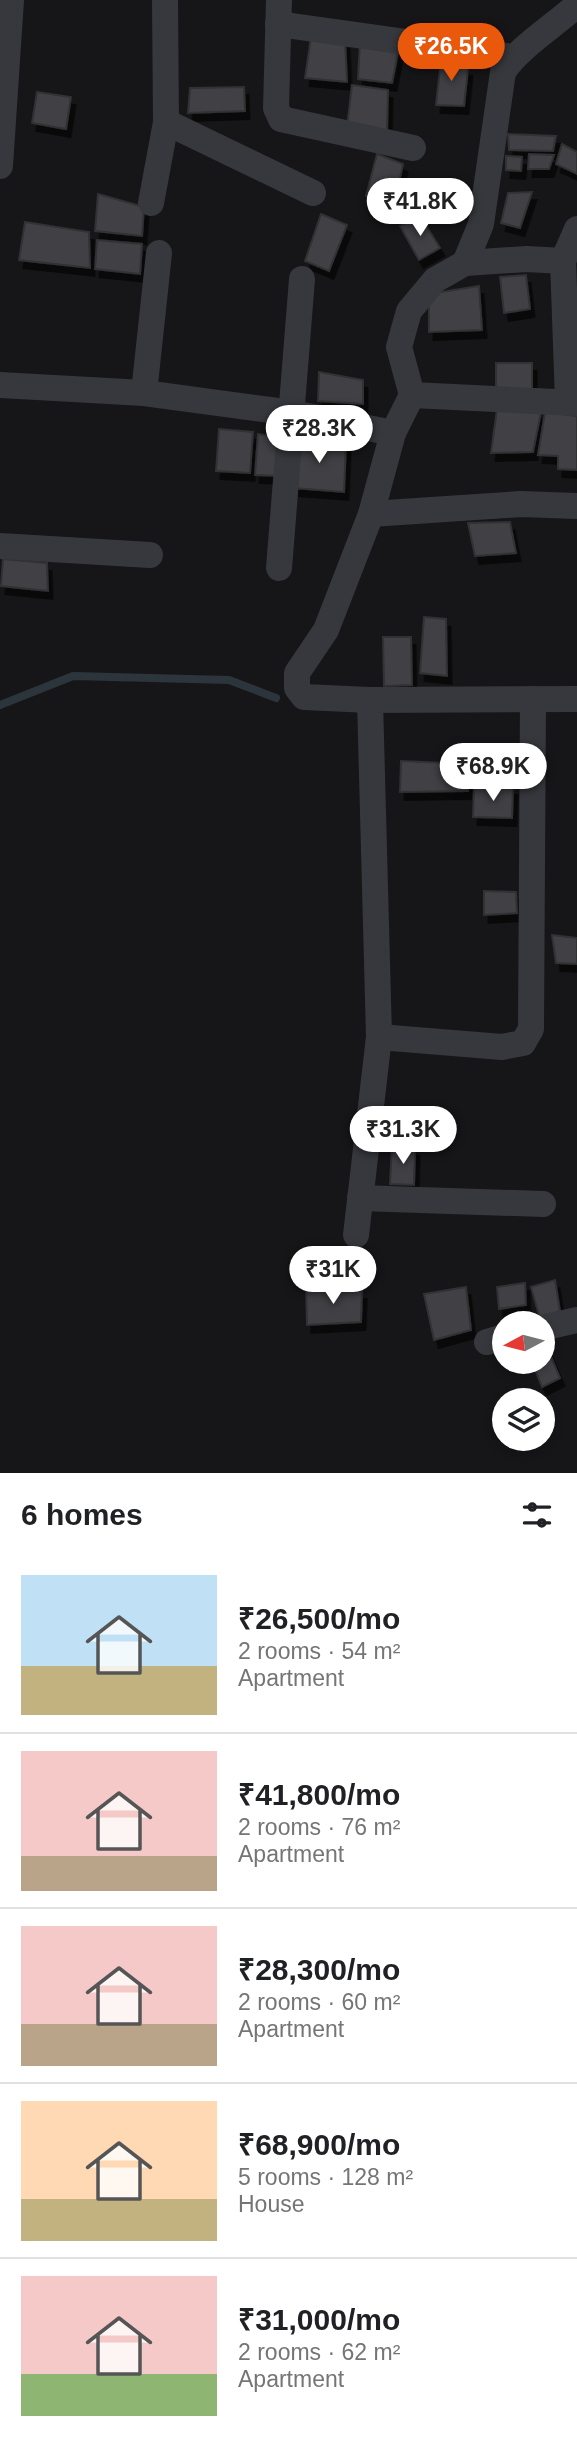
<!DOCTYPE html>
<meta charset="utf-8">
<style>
body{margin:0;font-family:Helvetica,sans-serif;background:#f6f6f6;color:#202124;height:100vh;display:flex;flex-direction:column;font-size:26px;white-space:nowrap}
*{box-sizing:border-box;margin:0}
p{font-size:23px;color:#757577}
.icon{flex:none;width:38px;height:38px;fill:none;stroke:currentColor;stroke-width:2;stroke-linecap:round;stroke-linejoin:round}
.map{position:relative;height:1473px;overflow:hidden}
.sheet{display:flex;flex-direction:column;background:#fff;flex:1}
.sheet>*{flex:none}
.needle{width:46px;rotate:263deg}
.buttons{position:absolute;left:492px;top:1311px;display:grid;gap:14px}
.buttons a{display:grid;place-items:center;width:63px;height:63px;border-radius:50%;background:#fff;box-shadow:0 4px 10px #0003;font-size:35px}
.price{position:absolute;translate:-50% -60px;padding:0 16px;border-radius:24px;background:#fff;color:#222;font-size:23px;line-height:46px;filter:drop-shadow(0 2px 4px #0008)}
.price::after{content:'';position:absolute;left:50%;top:42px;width:21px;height:16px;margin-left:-10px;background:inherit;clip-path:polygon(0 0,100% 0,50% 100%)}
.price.selected{background:#ea580c;color:#fff}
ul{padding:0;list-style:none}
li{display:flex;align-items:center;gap:21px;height:175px;padding:0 21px}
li+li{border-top:2px solid #e0e0e0}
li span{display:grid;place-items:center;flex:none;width:196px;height:140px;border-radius:0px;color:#555}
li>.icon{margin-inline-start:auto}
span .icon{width:84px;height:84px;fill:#fffc;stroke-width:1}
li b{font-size:30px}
h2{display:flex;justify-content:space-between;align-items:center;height:84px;padding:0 21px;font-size:30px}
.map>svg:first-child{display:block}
</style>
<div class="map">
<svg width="577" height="1473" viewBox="0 0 577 1473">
<defs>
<filter id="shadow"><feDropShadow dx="4.5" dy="8" stdDeviation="0" flood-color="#0009"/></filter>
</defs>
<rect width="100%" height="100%" fill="#161618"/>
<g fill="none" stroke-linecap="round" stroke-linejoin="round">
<!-- stream -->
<polyline stroke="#2c353c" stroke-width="8" points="0,705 73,676 229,680 276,698"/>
</g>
<!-- building -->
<g fill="#404145" stroke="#303034" stroke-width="2" filter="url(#shadow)">
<polygon points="311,37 345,41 347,82 305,78"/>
<polygon points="360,42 399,48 392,83 358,79"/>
<polygon points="442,51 452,53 451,65 468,68 464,106 436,105"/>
<polygon points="352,85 388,90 387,132 347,127"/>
<polygon points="244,87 245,111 188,113 190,88"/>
<polygon points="37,92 71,97 66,129 32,123"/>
<polygon points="508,134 556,136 553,151 509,150"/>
<polygon points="562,144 577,152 577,174 556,164"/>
<polygon points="377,154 403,164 394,205 366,196"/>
<polygon points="529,154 554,155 549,169 528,169"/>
<polygon points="506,156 522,157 521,171 506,170"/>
<polygon points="532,192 520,228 501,223 508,193"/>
<polygon points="98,194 144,207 142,236 95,231"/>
<polygon points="321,214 347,225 329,271 305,261"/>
<polygon points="420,216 440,248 419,260 400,226"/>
<polygon points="25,222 89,232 90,268 19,260"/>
<polygon points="97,240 142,244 140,274 95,269"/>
<polygon points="526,275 530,309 504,313 500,277"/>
<polygon points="479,286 482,330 429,332 429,294"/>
<rect x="496" y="363" width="36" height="34"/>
<polygon points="319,372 363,380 363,404 318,401"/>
<polygon points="497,409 541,412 533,452 491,453"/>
<polygon points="545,412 577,416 577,470 558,469 558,456 538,455"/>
<polygon points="219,429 253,432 250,473 216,471"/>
<polygon points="258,434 285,438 280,476 255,475"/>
<polygon points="294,437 346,443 344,492 294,488"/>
<polygon points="510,522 516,553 475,556 468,523"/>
<polygon points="3,559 47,563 48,591 1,586"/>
<polygon points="424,617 446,619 447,676 420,673"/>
<polygon points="383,637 411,637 412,685 384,686"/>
<polygon points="401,761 468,764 468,791 400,792"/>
<polygon points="513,787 512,818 473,817 474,788"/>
<polygon points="484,891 516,892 517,913 484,915"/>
<polygon points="552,935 577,938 577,964 556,963"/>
<polygon points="392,1146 415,1148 414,1185 390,1184"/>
<polygon points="555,1280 560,1311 540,1319 531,1287"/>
<polygon points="525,1283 526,1305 499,1309 497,1287"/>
<polygon points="466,1287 471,1330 434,1340 424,1294"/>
<polygon points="306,1288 362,1291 361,1322 307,1325"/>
<polygon points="546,1345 560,1378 542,1387 532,1362 542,1362 542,1347"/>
</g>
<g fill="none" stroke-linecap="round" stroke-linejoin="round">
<!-- minor -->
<g stroke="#37383d" stroke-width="26">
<polyline points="279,0 276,108 281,119 413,148"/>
<polyline points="278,24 512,57"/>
<polyline points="166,122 313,193"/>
<polyline points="0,166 11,0"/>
<polyline points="151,203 166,122 165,0"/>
<polyline points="465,263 527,259 563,261"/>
<polyline points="0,385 144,393 293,413 393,433"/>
<polyline points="144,393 159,253"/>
<polyline points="412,395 577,403"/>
<polyline points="568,401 563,261 577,229"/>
<polyline points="371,514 521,504 577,506"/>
<polyline points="0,546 150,555"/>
<polyline points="279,568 302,279"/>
<path d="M370 700 304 697 297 688V673L326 630 371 514 393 433 412 395 399 347 409 311 435 280 465 263 481 224 503 72C517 49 555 25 577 5"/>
<polyline points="379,1037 502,1047 523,1043 531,1029 533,699"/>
<polyline points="360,1198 543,1204"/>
<polyline points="356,1235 379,1037 370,700 577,699"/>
<polyline points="542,1328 577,1320"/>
<polyline points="487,1342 504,1337"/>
</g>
</g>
</svg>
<div class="buttons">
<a><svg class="needle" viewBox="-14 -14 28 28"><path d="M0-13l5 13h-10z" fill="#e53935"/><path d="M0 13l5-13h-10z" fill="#757577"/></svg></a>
<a><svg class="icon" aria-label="layers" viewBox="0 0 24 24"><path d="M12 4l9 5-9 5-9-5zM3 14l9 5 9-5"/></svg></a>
</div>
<b class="price selected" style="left:451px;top:83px">₹26.5K</b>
<b class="price" style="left:420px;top:238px">₹41.8K</b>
<b class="price" style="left:319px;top:465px">₹28.3K</b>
<b class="price" style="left:493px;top:803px">₹68.9K</b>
<b class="price" style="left:403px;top:1166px">₹31.3K</b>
<b class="price" style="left:333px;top:1306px">₹31K</b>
</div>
<section class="sheet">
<h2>6 homes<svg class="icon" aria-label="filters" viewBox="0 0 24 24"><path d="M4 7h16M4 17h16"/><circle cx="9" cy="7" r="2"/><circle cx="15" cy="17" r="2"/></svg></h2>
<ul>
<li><span style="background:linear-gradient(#bfe0f5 65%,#c2b280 0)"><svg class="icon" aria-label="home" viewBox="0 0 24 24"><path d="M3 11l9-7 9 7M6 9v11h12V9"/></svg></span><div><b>₹26,500/mo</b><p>2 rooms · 54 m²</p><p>Apartment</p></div></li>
<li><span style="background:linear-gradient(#f6c9c9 75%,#b9a48a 0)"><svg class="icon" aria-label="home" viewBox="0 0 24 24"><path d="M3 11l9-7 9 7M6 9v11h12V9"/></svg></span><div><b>₹41,800/mo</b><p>2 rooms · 76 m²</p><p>Apartment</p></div></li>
<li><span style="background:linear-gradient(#f6c9c9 70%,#b9a48a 0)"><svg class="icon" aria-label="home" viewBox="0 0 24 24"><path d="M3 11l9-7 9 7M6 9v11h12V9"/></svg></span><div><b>₹28,300/mo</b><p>2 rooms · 60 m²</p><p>Apartment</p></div></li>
<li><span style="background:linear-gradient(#ffd9b3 70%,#c2b280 0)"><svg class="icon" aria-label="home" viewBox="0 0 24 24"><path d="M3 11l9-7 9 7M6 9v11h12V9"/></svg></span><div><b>₹68,900/mo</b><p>5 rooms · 128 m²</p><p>House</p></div></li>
<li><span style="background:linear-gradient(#f6c9c9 70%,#8fb573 0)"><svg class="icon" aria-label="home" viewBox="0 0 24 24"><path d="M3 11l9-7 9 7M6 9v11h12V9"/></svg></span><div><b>₹31,000/mo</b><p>2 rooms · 62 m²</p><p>Apartment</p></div></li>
</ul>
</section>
